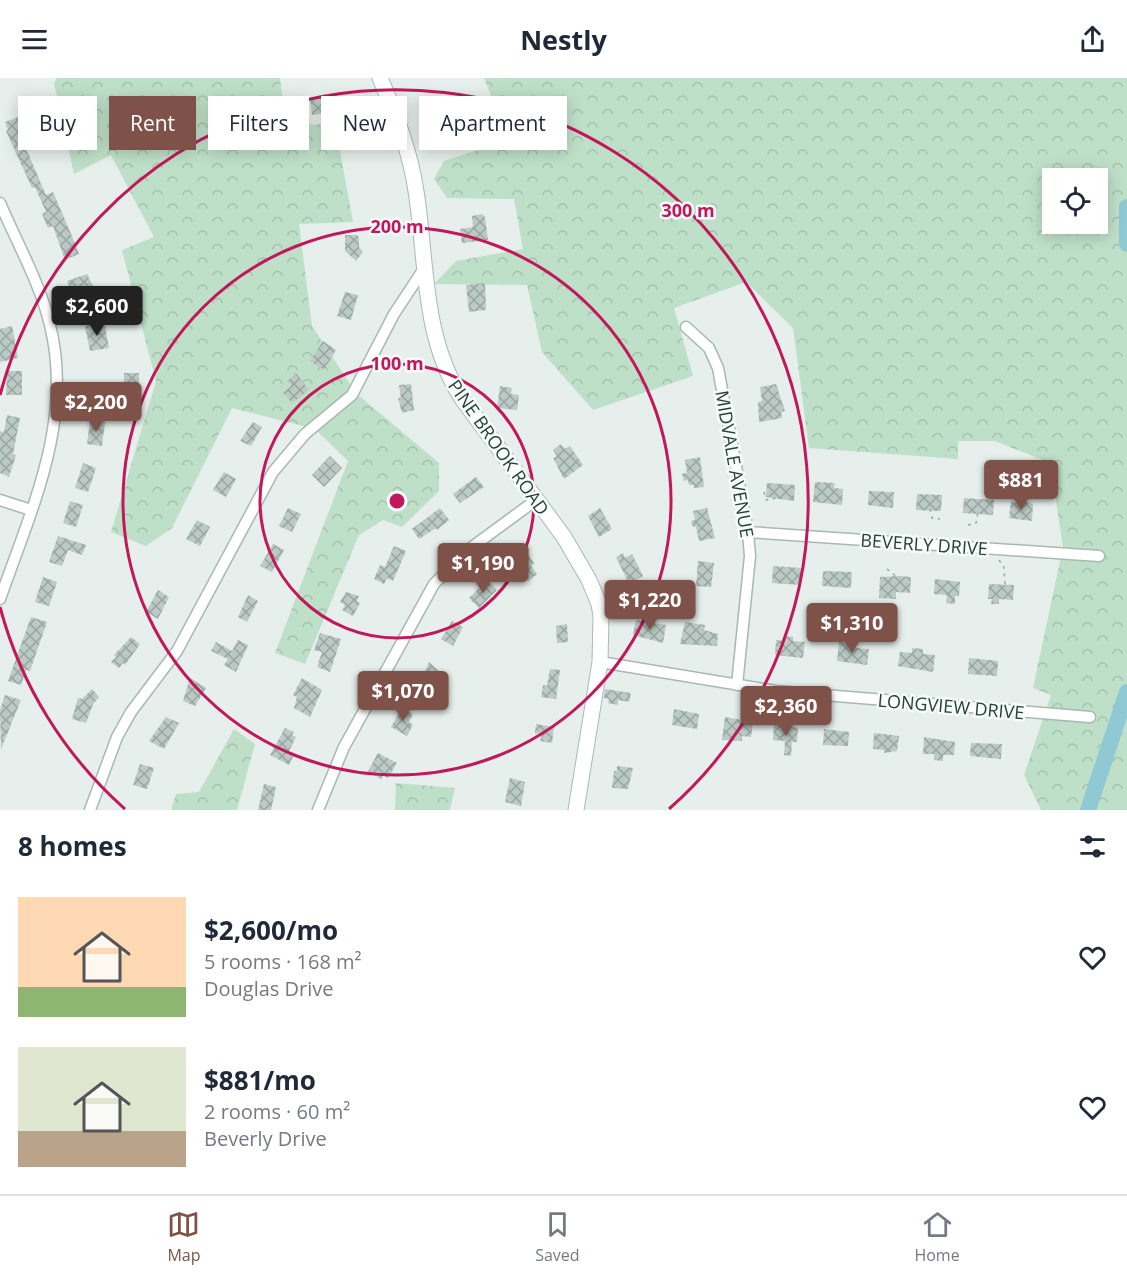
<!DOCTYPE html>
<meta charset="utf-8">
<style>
body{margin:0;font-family:"Open Sans",sans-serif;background:#f2f2f3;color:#1f2937;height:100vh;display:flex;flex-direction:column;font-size:22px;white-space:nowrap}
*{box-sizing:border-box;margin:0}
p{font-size:20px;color:#747a83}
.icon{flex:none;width:33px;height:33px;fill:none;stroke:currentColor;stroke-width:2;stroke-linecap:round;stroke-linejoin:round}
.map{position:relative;height:732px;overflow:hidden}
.drawer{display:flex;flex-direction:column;background:#fff;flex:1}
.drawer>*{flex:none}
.banner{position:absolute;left:18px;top:18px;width:600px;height:54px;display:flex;gap:12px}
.buttons{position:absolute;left:1042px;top:90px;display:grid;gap:12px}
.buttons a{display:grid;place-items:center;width:66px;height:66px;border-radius:0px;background:#fff;box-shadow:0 3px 15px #0003;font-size:30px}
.price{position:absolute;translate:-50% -51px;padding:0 14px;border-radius:6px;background:#7f5249;color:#fff;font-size:20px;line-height:39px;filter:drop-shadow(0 2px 3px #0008)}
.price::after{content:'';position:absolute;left:50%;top:36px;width:18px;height:14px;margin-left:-9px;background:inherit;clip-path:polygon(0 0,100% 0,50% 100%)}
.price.current{background:#222;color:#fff}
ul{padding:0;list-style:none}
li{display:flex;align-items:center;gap:18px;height:150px;padding:0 18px}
li span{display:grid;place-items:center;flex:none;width:168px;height:120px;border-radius:0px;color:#555}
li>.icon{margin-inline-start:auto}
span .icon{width:72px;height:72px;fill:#fffc;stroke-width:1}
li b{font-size:26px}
h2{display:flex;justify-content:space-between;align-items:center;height:72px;padding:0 18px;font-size:26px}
.pill{padding:0 21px;border-radius:0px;background:#fff;box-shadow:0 3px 15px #0003;font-size:21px;line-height:54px}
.pill.current{background:#7f5249;color:#fff}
header{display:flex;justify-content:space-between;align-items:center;height:78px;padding:0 18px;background:#fff;font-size:27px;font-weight:700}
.tabs{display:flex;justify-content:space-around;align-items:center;height:84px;border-top:2px solid #e0e1e3;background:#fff;font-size:16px;color:#747a83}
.tabs a{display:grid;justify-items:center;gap:3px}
.tabs .current{color:#7f5249}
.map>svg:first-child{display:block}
</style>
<header><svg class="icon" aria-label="menu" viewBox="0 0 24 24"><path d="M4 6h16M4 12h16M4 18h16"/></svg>Nestly<svg class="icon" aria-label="share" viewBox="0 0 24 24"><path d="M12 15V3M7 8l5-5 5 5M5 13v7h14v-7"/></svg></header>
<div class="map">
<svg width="1127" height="732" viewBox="0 0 1127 732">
<defs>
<pattern id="forest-crowns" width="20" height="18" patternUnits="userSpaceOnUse" patternTransform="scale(1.5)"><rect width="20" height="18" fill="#bfe0c8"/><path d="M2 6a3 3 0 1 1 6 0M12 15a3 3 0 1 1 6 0" fill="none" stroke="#a4c1ad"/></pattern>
<pattern id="building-cross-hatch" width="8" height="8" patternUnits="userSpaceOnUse" patternTransform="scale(1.5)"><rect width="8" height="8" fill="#bbcac4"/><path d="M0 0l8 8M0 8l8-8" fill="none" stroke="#98a6a0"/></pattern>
</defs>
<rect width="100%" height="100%" fill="#e6efeb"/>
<!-- forest -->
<g fill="url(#forest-crowns)" fill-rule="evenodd">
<polygon points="57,0 280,0 286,47 335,46 353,144 299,146 312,248 356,315 439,385 439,413 402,449 383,442 359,457 305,586 275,575 348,383 315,351 232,330 172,450 146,468 111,454 156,303 122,172 154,159 111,77 74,96 54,5"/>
<path d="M484 0H1127V732H1041L1024 697 1051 617 1033 610 1063 469 1050 385 995 363H958V381L809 370 793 250 746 204 674 230 693 298 593 332 542 274 527 207 434 206 456 183 523 171 514 121 447 120 434 101 444 83 509 62ZM1053 100H1098V146H1053Z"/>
<polygon points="234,651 255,666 237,732 171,732 176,716 199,714"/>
<polygon points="396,705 455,710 450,732 395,732"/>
</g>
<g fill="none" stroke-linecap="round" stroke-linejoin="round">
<!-- river -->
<g stroke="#8ec9d4" stroke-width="16">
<polyline points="1127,129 1127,166"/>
<polyline points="1088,732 1127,614"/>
</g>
</g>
<!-- building -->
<g fill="url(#building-cross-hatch)">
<polygon points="326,19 328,35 312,37 310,21"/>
<polygon points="467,37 475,56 459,61 455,49 460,48 458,40"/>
<polygon points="18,39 28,64 24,66 46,117 53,114 75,165 79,176 65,182 53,148 48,150 42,136 46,134 35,109 32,110 6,53 8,52 5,44"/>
<polygon points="482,136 485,139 488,162 462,165 460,151 473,149 472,138"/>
<polygon points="345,157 357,157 359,159 359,169 363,174 356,183 345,173"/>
<polygon points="87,196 99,220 81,229 78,221 74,222 67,203"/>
<polygon points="485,205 486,232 469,234 466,207"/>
<polygon points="345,214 358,217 351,242 337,238"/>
<polygon points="99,245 99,249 105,248 109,270 90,273 85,248"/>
<polygon points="12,248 18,280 0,284 0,251"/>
<polygon points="323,263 336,272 324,292 310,283"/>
<polygon points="7,293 22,293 22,317 6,317"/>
<rect x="124" y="295" width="15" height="24"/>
<polygon points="296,295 309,312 292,325 283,315 291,308 287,303"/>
<polygon points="411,306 414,332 402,335 398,320 401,320 399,307"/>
<polygon points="776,306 785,333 781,334 782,340 759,344 758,324 762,323 760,309"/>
<polygon points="500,308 512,310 511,316 519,317 517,332 497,330"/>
<polygon points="7,337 20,340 13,376 16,377 9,399 0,395 0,353 4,354"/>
<polygon points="90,343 105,344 102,368 87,366"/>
<polygon points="253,344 262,349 251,368 240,363"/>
<polygon points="561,366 565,371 570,368 583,387 564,401 553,380 557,378 553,372"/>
<polygon points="330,378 342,390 324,409 312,397"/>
<polygon points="700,379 704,409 694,410 694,407 689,407 688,402 684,403 682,396 687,395 685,382"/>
<polygon points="83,385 96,390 88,414 75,410"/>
<polygon points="224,394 236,401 226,419 213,412"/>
<polygon points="476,399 484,409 460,425 453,416"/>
<polygon points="815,404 835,405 834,410 843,411 842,427 813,424"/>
<polygon points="767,405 795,407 794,423 766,419"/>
<polygon points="869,413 894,414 893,430 868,427"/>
<polygon points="917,416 942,417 941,433 916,432"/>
<polygon points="964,420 994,422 993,437 963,435"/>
<polygon points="1017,421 1033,426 1032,443 1009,440 1011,424 1017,425"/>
<polygon points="70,423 83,427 76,449 63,445"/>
<polygon points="288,430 301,436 292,454 279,448"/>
<polygon points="440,430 449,442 437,452 436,450 419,461 412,451"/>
<polygon points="600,430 612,451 599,459 588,438"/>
<polygon points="707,430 715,460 699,463 696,449 693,449 691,443 695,442 693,433"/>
<polygon points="197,442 210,449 200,468 186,461"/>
<polygon points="58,458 86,467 82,477 68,472 62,488 49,484"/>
<polygon points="273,466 284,472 272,494 260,488"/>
<polygon points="394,468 406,473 393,503 387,500 384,506 374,501 380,487 385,489"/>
<polygon points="525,472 534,485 531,488 537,496 528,503 523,495 513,502 505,491"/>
<polygon points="623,475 625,480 632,476 643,498 629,506 616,479"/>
<polygon points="698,483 714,485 711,509 696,508"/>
<polygon points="773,488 802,490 801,507 772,505"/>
<polygon points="823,493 852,494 851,510 822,508"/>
<polygon points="899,498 911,499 910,515 896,514 896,521 879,520 880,499"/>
<polygon points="43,499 57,504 49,528 35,524"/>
<polygon points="935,501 960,504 959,518 955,518 955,526 946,525 947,517 934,516"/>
<polygon points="487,502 497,512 479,530 469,520"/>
<polygon points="989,506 1014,507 1013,522 999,521 999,526 991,526 992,521 988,521"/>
<polygon points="158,512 169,519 158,541 146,534"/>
<polygon points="346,514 359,518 357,523 360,525 353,538 342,532 345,527 340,524"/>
<polygon points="248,517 258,523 247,544 238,539"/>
<polygon points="31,539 47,544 30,593 26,592 21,607 8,603"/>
<polygon points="636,542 666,547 663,565 633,557"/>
<polygon points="452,543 463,549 453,568 441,561"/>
<polygon points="685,544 705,547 704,552 718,556 717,568 680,566"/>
<polygon points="567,546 568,564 557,565 556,548"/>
<polygon points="320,555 341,561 330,594 317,589 322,574 314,572"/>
<polygon points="784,558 793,559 793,563 805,564 803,580 775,577 776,562 784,563"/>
<polygon points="131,559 140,566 125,587 123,585 119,590 111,584 116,579 114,577"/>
<polygon points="238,562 248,567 236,594 224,587 228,581 211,573 216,564 232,573"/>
<polygon points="839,564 856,566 856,570 869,571 867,587 837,583"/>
<polygon points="912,570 923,571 923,576 935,577 933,594 898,588 900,574 912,575"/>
<polygon points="969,580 998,583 997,598 968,596"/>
<polygon points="429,584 441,595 431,612 420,606"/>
<polygon points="550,591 560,592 556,621 541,619 543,607 547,608"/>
<polygon points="190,600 206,610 195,628 183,623"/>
<polygon points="302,600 322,612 310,639 294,630 297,619 293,617"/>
<polygon points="92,611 99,619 93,626 86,645 72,641 78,620 82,621"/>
<polygon points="605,611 631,615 629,624 618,622 618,627 608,625 609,621 604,620"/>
<polygon points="5,617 21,622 1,671 0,632"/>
<polygon points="402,630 413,636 409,644 413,647 407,658 391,649"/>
<polygon points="674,631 699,636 697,651 672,647"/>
<polygon points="166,639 179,645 164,671 149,663"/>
<polygon points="725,639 753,644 751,659 742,658 742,663 722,662"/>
<polygon points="536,646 554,649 552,665 540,663 542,656 535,655"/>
<polygon points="774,646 798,650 797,664 792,664 791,678 784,677 785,663 773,662"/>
<polygon points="285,650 294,654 292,657 296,659 288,675 294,677 289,687 270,677"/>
<polygon points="824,651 849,654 848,668 823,667"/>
<polygon points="874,655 899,658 897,673 884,675 884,672 873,671"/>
<polygon points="924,659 955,664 954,677 943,677 943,683 934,682 934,676 923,676"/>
<polygon points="971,665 1002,666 1001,681 970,678"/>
<polygon points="378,675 397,685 388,700 383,697 381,701 368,693"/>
<polygon points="140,686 154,690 147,711 133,707"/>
<polygon points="617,688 633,690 628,711 612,710 614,693 617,693"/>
<polygon points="510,700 525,704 521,728 505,724"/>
<polygon points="264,706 276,709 271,732 258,732"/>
</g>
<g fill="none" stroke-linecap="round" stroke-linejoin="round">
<defs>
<g id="street">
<path d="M0 125C17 165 40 205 50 247 74 343 31 432 0 521"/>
<polyline points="686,249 709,270 718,290 748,454 750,478 737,607"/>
<polyline points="0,422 31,432"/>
<polyline points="748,454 1099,478"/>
<polyline points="600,584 776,613 1090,639"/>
<polyline points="90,732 117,659 131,634 177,573 273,394 305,356 352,317 394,236 425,189"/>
<polyline points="318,732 344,669 434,506 468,472 536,422"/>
</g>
<path id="secondary" d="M380 0C396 37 410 73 416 113 427 183 422 261 463 322L564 459 589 502 599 526 601 538 600 584 576 732"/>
</defs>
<!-- street casing -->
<use href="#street" stroke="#a8b8b2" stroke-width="13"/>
<!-- secondary casing -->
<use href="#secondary" stroke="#a4bbb3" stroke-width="17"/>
<!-- path -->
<g stroke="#86b3a5" stroke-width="1.5" stroke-dasharray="3 4.5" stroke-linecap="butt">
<polyline points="764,414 766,422 777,420"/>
<polyline points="930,431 932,440 940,441"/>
<polyline points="968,447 976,445 978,434"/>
<polyline points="999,482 1004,489 1005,506"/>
<polyline points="887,491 898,500"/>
</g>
<!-- street -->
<use href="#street" stroke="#fff" stroke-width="10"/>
<!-- secondary -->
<use href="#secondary" stroke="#fff" stroke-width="15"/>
</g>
<!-- distance rings -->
<g fill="none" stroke="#c2185b" stroke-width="3">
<circle cx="397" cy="423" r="137"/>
<circle cx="397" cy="423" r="274"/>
<path d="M125 731A411 411 0 0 1 0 529M0 317A411 411 0 1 1 669 731"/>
</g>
<g text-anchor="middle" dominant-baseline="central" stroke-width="5" stroke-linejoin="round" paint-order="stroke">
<!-- street labels -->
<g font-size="18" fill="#24423a" stroke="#f7fbf9">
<text transform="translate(499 369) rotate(55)">PINE BROOK ROAD</text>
<text transform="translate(735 386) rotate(80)">MIDVALE AVENUE</text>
<text transform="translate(924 466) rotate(4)">BEVERLY DRIVE</text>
<text transform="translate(951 628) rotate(5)">LONGVIEW DRIVE</text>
</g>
</g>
<circle cx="397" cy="423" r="9" fill="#c2185b" stroke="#f7fbf9" stroke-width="3"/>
<g font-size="18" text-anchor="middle" font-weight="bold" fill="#c2185b" stroke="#f7fbf9" stroke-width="5" stroke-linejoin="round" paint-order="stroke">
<text x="688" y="139">300 m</text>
<text x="397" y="155">200 m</text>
<text x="397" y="292">100 m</text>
</g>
</svg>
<div class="buttons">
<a><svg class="icon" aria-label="locate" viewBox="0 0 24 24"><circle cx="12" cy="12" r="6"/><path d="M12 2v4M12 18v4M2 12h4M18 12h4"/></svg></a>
</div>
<b class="price current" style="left:97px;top:259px">$2,600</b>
<b class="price" style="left:96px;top:355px">$2,200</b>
<b class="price" style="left:1021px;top:433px">$881</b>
<b class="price" style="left:483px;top:516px">$1,190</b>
<b class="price" style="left:650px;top:553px">$1,220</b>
<b class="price" style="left:852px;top:576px">$1,310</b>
<b class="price" style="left:403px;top:644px">$1,070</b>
<b class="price" style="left:786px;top:659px">$2,360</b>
<div class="banner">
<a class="pill">Buy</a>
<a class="pill current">Rent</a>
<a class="pill">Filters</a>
<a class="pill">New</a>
<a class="pill">Apartment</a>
</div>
</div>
<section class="drawer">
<h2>8 homes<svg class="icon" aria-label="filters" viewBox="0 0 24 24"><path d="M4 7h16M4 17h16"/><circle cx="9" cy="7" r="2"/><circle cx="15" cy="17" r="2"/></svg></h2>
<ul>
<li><span style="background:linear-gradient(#ffd9b3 75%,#8fb573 0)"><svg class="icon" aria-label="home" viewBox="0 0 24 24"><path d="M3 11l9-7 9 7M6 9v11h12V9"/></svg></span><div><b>$2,600/mo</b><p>5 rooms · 168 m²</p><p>Douglas Drive</p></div><svg class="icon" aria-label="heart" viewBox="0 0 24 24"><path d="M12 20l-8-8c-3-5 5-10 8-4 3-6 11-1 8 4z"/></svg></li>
<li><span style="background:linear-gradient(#dfe7d0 70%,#b9a48a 0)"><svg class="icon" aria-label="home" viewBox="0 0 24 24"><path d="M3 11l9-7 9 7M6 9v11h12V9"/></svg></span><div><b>$881/mo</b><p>2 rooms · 60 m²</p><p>Beverly Drive</p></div><svg class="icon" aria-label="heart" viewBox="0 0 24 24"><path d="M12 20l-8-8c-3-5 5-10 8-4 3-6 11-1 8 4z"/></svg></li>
</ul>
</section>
<nav class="tabs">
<a class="current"><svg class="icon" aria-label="map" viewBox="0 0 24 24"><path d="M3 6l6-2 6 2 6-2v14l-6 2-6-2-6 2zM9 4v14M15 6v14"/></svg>Map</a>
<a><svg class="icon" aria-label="saved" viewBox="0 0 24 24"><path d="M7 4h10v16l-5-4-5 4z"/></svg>Saved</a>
<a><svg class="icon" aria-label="home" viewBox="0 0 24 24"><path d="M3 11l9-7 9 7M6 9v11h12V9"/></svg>Home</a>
</nav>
